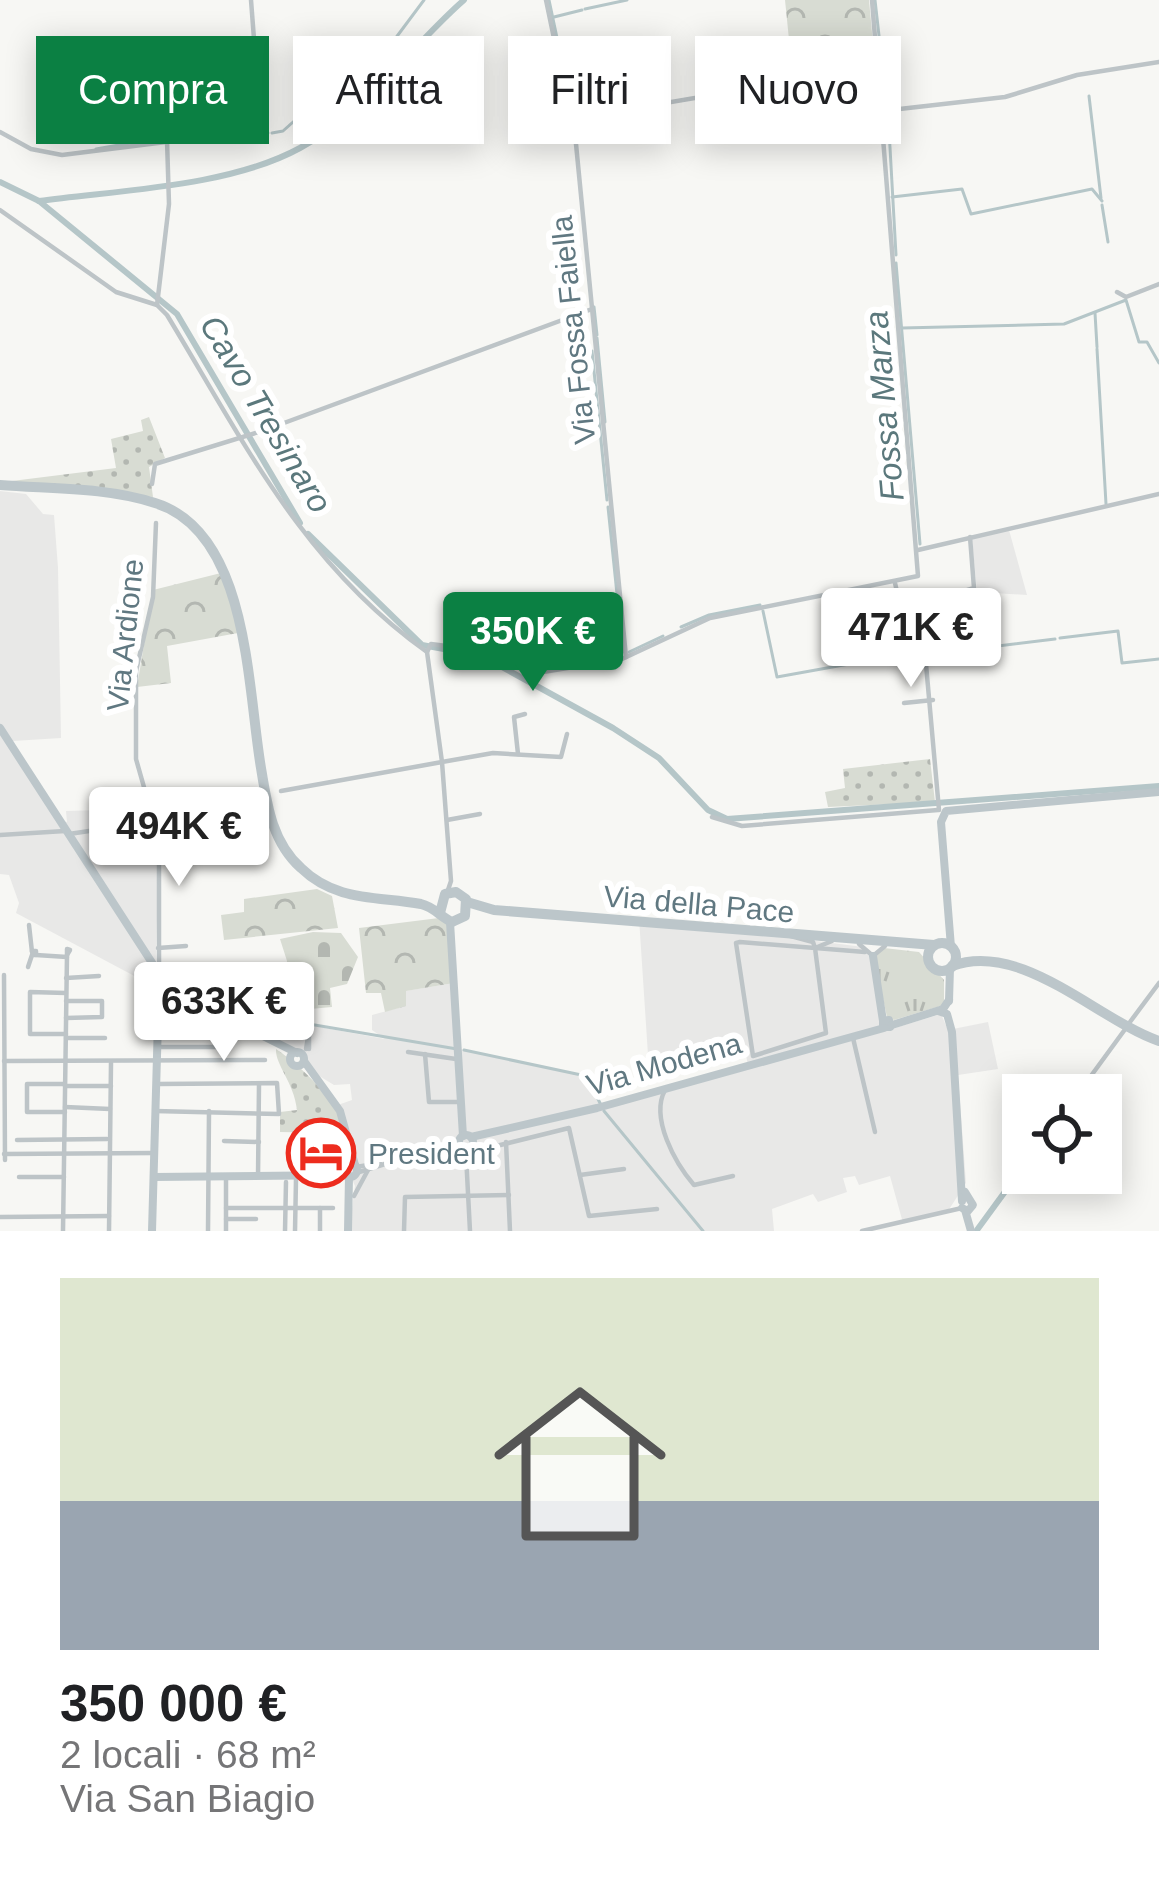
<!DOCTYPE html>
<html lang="it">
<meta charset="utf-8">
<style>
body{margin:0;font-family:Helvetica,sans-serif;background:#f6f6f6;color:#202124;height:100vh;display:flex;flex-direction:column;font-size:45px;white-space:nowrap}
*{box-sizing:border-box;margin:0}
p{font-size:39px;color:#757577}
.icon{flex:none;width:66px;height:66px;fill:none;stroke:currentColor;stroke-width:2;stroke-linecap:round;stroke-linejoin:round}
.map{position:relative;height:1231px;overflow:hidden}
.drawer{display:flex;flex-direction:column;background:#fff;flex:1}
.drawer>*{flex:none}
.hud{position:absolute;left:36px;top:36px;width:1089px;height:108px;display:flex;gap:24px}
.fabs{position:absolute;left:1002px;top:1074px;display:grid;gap:24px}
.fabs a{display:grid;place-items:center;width:120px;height:120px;border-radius:0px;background:#fff;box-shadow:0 6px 30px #0003;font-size:60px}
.price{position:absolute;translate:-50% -102px;padding:0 27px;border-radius:12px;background:#fff;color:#222;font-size:39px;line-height:78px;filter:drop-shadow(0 3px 6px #0008)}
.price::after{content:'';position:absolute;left:50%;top:72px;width:36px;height:27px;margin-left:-18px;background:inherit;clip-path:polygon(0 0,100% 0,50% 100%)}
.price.on{background:#0b8043;color:#fff}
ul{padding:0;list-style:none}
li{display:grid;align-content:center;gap:24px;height:636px;padding:0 60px}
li+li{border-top:3px solid #e0e0e0}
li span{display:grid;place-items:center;height:372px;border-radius:0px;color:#555}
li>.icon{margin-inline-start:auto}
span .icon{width:216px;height:216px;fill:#fffc;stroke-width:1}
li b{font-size:51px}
.tag{padding:0 42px;border-radius:0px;background:#fff;box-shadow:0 6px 30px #0003;font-size:42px;line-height:108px}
.tag.on{background:#0b8043;color:#fff}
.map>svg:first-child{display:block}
</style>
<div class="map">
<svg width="1159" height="1231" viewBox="0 0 1159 1231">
<defs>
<pattern id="grass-tufts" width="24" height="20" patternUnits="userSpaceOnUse" patternTransform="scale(3)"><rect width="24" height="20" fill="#d8dcd3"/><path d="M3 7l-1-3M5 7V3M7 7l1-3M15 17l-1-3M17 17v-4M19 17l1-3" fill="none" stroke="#b3b7b1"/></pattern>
<pattern id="forest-crowns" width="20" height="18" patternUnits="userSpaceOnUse" patternTransform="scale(3)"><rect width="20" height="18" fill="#d8dcd3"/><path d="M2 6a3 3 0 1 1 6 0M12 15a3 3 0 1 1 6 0" fill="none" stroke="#b3b7b1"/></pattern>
<pattern id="cemetery-stones" width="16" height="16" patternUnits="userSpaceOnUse" patternTransform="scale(3)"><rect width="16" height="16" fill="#d8dcd3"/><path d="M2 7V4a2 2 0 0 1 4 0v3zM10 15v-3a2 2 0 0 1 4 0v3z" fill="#b3b7b1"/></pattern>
<pattern id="park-dots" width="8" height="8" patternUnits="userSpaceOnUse" patternTransform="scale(3)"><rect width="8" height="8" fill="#d8dcd3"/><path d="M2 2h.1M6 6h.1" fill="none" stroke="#b3b7b1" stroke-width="1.8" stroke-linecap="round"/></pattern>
</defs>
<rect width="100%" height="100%" fill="#f7f7f4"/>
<!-- built -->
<g fill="#e8e8e7">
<polygon points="0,491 26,494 43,514 54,515 58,568 61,738 13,741 58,820 67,822 66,811 101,810 102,804 145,798 159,844 155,987 16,913 19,903 9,875 0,874"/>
<polygon points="1009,530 1027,595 977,592 972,539"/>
<polygon points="639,918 863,947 869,950 885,1031 941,1014 948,1030 988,1022 998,1069 958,1075 966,1183 948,1211 903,1223 890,1176 859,1185 855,1176 843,1178 847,1192 818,1202 813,1194 772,1209 774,1231 349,1231 355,1186 343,1160 346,1143 335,1106 352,1100 350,1084 334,1085 316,1074 304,1054 251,1031 254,1015 385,1039 372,1030 372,1015 405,1006 405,991 454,983 460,1049 586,1077 602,1109 748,1065 745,1051 694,1059 685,1052 648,1055"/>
</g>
<!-- grass -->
<polygon fill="url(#grass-tufts)" points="884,948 919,952 944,980 944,1005 894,1020 887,1017 874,958"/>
<!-- forest -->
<g fill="url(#forest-crowns)">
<polygon points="785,0 869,0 875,65 793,79"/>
<polygon points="225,572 238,633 167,646 171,683 137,687 153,590"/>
<polygon points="317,889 332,896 338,928 224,940 221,915 244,912 244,899"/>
<polygon points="439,918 447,925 454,983 406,991 406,1006 385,1012 381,993 366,993 359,928"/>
</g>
<!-- cemetery -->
<polygon fill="url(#cemetery-stones)" points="313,932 341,933 358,957 347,984 330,988 332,1007 310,1009 304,990 285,992 287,961 280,939"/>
<!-- park -->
<g fill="url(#park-dots)">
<polygon points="149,417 165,458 149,467 153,497 12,481 116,468 111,439 143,431 141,420"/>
<polygon points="930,759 935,802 828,807 825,792 845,788 843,769"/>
<path d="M276 1049C305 1068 371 1130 337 1166L335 1140 327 1133 280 1132V1112L297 1110C294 1082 275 1065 276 1049Z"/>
</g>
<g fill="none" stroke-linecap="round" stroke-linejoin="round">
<!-- stream -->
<g stroke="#b5c6c8" stroke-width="3">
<polyline points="549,0 571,104"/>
<polyline points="875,0 887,107"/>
<polyline points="585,9 627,0"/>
<polyline points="554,17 582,10"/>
<polyline points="389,47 424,0"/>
<polyline points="1089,96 1101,198"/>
<polyline points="888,112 896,255"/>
<polyline points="575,121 578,141"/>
<polyline points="272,133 283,131 358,64 373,58"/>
<polyline points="234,136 268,133"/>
<polyline points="96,149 171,136"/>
<polyline points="892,197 962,189 971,214 1092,189 1102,201"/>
<polyline points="1102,205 1108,242"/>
<polyline points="896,263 920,544"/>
<polyline points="594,307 597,335"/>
<polyline points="1095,313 1097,347"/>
<polyline points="902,328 1064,324 1126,300 1139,342 1147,342 1159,363"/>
<polyline points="597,338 605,422"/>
<polyline points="1097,349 1106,504"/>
<polyline points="592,351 607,500"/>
<polyline points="608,507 623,652"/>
<polyline points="763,611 777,677 921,651"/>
<polyline points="681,627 709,615 760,605"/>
<polyline points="1060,638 1118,631 1122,663 1159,659"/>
<polyline points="629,652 663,636"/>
<polyline points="933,654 1055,639"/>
<polyline points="220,1009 457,1049"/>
<polyline points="464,1050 586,1076 600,1103"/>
<polyline points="604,1111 703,1231"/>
</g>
<!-- canal -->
<g stroke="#b5c6c8" stroke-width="6">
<polyline points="0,182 39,201 177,314 300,523"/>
<path d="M39 201C119 190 229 187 300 148 366 113 409 48 464 0"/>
<polyline points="308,534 422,645 482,656 613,728 659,758 708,810 727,819 1159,786"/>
<polyline points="977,1230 1023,1167"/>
</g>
<!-- street -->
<g stroke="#bdc4c7" stroke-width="4.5">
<polyline points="546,0 576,144 626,657"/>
<polyline points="882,111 1005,97 1077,75 1159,62"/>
<polyline points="571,119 878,67"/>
<polyline points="0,132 31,149 62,155 261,130 251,0"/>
<path d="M0 210 116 292 157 305 167 315C244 442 303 564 427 652"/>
<polyline points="1117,292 1126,297 1159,284"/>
<polyline points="157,305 169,204 167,140"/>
<polyline points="152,484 155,464 265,430 592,309"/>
<polyline points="156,523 153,597 136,671 136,759 159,840 159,972"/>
<polyline points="918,550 1159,494"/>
<polyline points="895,583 900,605 921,608 939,810"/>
<polyline points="920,605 974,588 970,537"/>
<polyline points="904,703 933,700"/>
<polyline points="518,754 514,717 525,714"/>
<polyline points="281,791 442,762 427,652 431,644 477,650 537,673 622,659 710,618 918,576 872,0"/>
<polyline points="712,817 742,826 938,810"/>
<polyline points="447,820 480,814"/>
<polyline points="69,834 156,821 257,796"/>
<polyline points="0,835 65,831"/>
<polyline points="447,893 451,881 442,762 493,753 561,757 567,734"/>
<polyline points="29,925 32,952"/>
<polyline points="787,935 813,942 815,948 832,941"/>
<polyline points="859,944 873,956 885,946"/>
<polyline points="158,948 186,946"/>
<polyline points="815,948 826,1033 753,1056 736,943 740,942 865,952"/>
<polygon points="67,949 70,950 67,955"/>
<polygon points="32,951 36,951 36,955 33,955"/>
<polyline points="36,955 67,957"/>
<polyline points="28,967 32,955"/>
<polyline points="4,975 5,1160"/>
<polyline points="66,978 99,976"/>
<polyline points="165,979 280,966"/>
<polyline points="66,1018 102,1017 102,1001 66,1001"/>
<polyline points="1130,1022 1159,983"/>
<polyline points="159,1033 184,1033 198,1022 210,1027"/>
<polyline points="66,1034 30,1034 30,992 66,993"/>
<polyline points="66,1038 105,1038"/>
<polyline points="853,1038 875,1132"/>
<polyline points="159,1047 216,1047"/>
<polyline points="306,1049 309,1031 309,1049"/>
<polyline points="408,1052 456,1059"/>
<polyline points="425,1054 429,1102 458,1102"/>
<polyline points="4,1061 265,1060"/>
<polyline points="63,1084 27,1084 27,1112 65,1112"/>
<polyline points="65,1086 111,1086"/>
<path d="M665 1090C650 1118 675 1163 694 1185L733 1176"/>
<polyline points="1077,1095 1126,1028"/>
<polyline points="65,1107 110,1109"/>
<polyline points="155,1111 279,1114 277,1083 157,1084"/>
<polyline points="17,1140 107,1139"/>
<polyline points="224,1141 259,1142"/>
<polyline points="506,1142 510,1231"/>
<polyline points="476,1151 569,1128 589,1216 657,1209"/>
<polyline points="4,1154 154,1153"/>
<polyline points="466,1155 470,1231"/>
<polyline points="356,1167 380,1163"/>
<polyline points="356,1173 398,1160"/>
<polyline points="580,1175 624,1169"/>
<polyline points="1020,1175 1023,1171"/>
<polyline points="19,1177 64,1177"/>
<polyline points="226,1177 226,1231"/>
<polyline points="258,1177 259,1084"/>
<polyline points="354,1196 368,1170"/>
<polyline points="226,1208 333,1208"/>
<polyline points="0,1217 109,1216"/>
<polyline points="226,1219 256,1219"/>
<polyline points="63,1231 67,955"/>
<polyline points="109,1231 111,1063"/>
<polyline points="208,1231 209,1111"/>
<polyline points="285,1231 286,1182"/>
<polyline points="295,1231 296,1179"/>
<polyline points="320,1231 320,1208"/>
<polyline points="404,1231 405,1197 509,1195"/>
<polyline points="862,1231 962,1208"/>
</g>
<!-- secondary -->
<g stroke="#bcc6ca" stroke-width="8">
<polyline points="0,728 158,972"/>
<polyline points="450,922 463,1136"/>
<polyline points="951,947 941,822 946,811 1159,792"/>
<polyline points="873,956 883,1021 889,1020 890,1027 883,1027 883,1021"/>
<circle cx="158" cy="979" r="7"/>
<polyline points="161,985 297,1053"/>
<polyline points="949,1001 950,968"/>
<polyline points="938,1011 947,1014 952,1032 962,1201"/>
<polyline points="892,1025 943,1009 949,1000"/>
<circle cx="297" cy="1059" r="7"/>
<polyline points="304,1061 340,1111 355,1165"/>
<circle cx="466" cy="1142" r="7"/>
<polyline points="471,1137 597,1108 884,1028"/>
<polyline points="398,1160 460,1147"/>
<circle cx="350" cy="1170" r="7"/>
<polyline points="154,1177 346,1175"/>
<polyline points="962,1208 968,1211 973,1205 965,1192"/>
<polyline points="965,1210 971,1231"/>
<polyline points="152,1231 159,986"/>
<polyline points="348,1231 349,1176"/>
</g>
<!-- primary -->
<g stroke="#bcc6ca" stroke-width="10">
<path d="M0 485C50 489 106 487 155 503 249 532 247 686 261 768 267 805 272 842 301 868 336 902 377 896 421 904 434 907 441 917 452 922L465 916 466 899 456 892 445 894 440 913"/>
<polyline points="467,902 494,910 934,945"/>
<circle cx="942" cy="957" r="14"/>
<path d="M952 966C1021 940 1098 1020 1159 1041"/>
</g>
</g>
<!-- icons -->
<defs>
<symbol id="hotel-ring" viewBox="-11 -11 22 22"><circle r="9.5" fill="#fff" stroke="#ed2c1e" stroke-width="1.5"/><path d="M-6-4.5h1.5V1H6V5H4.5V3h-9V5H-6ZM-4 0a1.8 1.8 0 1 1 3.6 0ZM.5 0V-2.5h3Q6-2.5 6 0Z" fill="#ed2c1e"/></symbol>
</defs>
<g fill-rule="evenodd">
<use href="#hotel-ring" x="283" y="1115" width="76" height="76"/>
</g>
<g text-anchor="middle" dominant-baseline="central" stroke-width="12" stroke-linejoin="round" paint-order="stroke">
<!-- street labels -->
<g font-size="30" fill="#607881" stroke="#fff">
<text transform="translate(573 330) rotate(-96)">Via Fossa Faiella</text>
<text transform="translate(125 635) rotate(-84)">Via Ardione</text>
<text transform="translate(699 904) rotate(5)">Via della Pace</text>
<text transform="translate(664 1064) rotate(-16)">Via Modena</text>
</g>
<!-- poi labels -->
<g font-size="30" fill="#607881" stroke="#fff" text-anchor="start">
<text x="368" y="1153">President</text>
</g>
<!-- water labels -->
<g font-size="33" font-style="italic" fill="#5b787c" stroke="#fff">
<text transform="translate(884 406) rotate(-95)">Fossa Marza</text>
<text transform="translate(266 414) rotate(59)">Cavo Tresinaro</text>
</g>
</g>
</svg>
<div class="fabs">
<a><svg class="icon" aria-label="locate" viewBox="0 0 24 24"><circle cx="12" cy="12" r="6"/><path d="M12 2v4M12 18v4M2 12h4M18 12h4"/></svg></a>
</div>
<b class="price" style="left:911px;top:690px">471K €</b>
<b class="price on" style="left:533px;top:694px">350K €</b>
<b class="price" style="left:179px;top:889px">494K €</b>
<b class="price" style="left:224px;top:1064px">633K €</b>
<div class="hud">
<a class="tag on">Compra</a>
<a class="tag">Affitta</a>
<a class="tag">Filtri</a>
<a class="tag">Nuovo</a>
</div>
</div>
<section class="drawer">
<ul>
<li><span style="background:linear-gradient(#dfe7d0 60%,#9aa5b1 0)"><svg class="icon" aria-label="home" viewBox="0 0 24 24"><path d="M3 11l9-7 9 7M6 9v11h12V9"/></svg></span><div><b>350 000 €</b><p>2 locali · 68 m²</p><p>Via San Biagio</p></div></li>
</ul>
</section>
